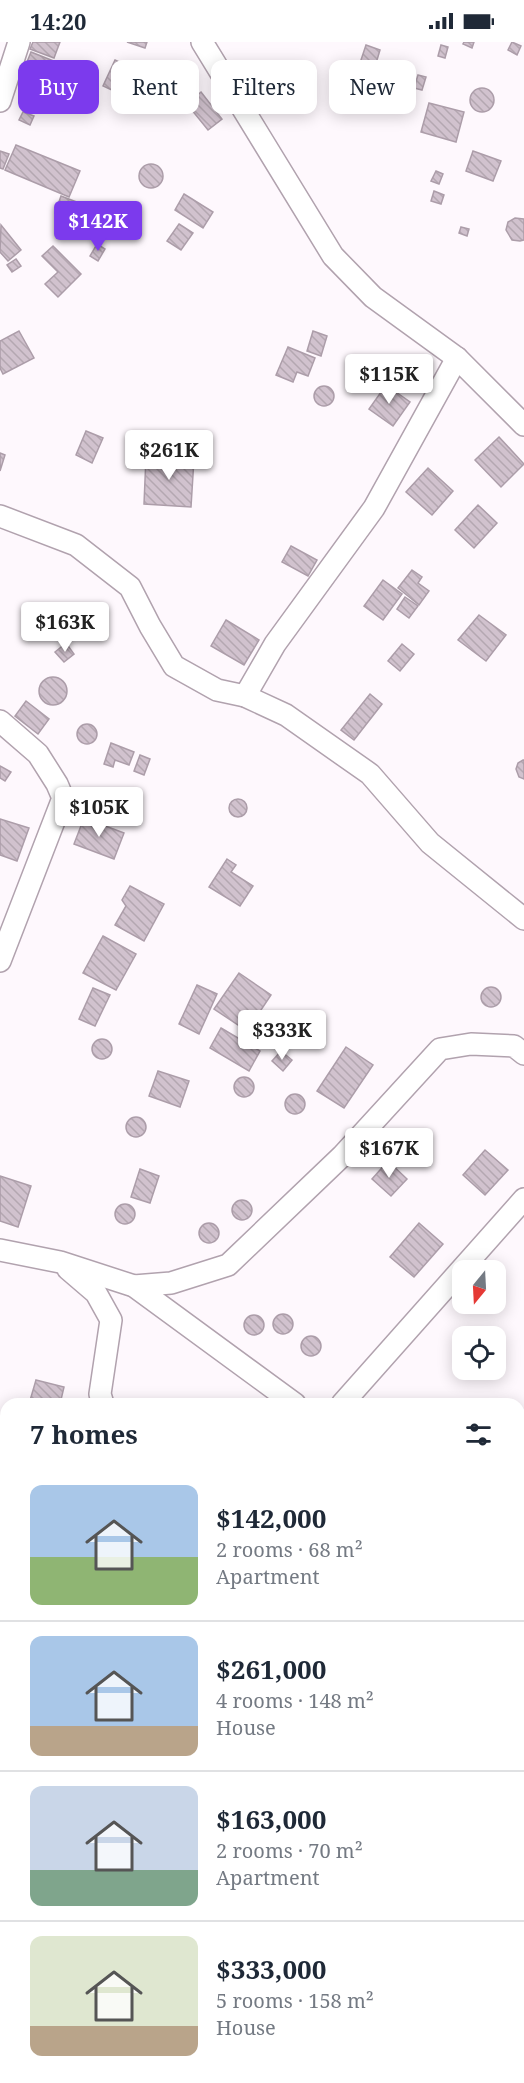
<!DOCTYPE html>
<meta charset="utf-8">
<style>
body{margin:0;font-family:"Noto Serif",serif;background:#f2f2f3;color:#1f2937;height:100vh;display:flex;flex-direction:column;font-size:22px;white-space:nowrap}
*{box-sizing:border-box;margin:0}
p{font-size:20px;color:#747a83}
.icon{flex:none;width:33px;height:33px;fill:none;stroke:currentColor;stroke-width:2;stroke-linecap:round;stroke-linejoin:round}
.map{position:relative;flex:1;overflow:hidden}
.sheet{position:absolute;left:0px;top:1356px;width:525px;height:686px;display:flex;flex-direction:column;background:#fff;border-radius:18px 18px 0 0;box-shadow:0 3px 15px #0003}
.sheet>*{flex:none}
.top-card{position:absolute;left:18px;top:18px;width:489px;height:54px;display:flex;gap:12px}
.needle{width:39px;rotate:198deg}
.controls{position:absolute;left:452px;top:1218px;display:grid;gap:12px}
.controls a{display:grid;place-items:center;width:54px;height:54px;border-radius:12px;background:#fff;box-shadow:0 3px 15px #0003;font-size:30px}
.price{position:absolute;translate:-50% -51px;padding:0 14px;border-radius:6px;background:#fff;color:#222;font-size:20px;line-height:39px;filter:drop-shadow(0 2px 3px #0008)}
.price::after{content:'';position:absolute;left:50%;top:36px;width:18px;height:14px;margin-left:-9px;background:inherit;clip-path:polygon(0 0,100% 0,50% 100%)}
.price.active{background:#7c3aed;color:#fff}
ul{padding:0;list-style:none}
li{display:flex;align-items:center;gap:18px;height:150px;padding:0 30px}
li+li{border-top:2px solid #e0e1e3}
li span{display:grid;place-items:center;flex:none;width:168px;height:120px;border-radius:12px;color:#555}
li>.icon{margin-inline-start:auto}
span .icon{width:72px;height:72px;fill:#fffc;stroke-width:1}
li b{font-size:26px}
h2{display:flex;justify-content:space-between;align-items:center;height:72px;padding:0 30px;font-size:26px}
.chip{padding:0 21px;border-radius:12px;background:#fff;box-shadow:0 3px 15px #0003;font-size:21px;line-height:54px}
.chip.active{background:#7c3aed;color:#fff}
.status{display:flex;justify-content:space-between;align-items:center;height:42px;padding:0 30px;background:#fff;direction:ltr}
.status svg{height:16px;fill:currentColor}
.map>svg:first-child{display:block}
</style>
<div class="status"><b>14:20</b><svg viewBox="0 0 49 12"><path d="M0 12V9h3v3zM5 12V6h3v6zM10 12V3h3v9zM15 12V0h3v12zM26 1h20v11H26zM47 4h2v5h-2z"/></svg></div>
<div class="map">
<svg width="524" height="2041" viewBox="0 0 524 2041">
<defs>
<pattern id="building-back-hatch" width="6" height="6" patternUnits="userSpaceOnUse" patternTransform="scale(1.5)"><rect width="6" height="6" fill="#d1c2ce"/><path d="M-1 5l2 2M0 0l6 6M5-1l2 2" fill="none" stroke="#b4a7b1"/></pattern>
</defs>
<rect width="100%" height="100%" fill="#fef8fd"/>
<!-- building -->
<g fill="url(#building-back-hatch)" stroke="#ac9da9" stroke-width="1.5">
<polygon points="33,0 60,0 54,16 30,7"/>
<polygon points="127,0 147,0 145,6"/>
<polygon points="464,0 474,0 472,6 463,2"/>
<polygon points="512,0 521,4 517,13 508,8"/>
<polygon points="366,3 380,8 374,28 359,24"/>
<polygon points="441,3 448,5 445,16 438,14"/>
<polygon points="31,10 61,22 53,42 23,30"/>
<polygon points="115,18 142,31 131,57 103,44"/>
<polygon points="418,33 426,35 422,48 414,46"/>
<circle cx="482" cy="58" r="12"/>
<polygon points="201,50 222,77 208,88 187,62"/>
<polygon points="138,51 149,57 141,71 130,65"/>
<polygon points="429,61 464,70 456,100 421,90"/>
<polygon points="23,70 34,74 30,83 19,78"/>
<polygon points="16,103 80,129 69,155 5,128"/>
<polygon points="0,109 9,112 3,127 0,126"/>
<polygon points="473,109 501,119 493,139 466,129"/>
<circle cx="151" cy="134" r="12"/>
<polygon points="436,129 443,132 439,142 431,139"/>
<polygon points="434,149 444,153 441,162 431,159"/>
<polygon points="184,152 213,170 203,186 175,168"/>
<polygon points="61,154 87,164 81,181 55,171"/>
<polygon points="515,176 524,177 524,198 520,199 512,198 506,188 508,180"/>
<polygon points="179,182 193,191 181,208 167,199"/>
<polygon points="1,183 21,208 8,219 0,210"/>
<polygon points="461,185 469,187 467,194 459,191"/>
<polygon points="97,202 105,207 98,219 90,214"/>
<polygon points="53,204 81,232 58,255 45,242 58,230 42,214"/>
<polygon points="16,217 21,224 12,230 7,223"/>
<polygon points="19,289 34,316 3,332 0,326 0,299"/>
<polygon points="313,289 327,294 321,314 307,309"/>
<polygon points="288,305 315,316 308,334 297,330 293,340 276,333"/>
<polygon points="386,343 410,360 393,384 369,367"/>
<circle cx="324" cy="354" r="10"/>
<polygon points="86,389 103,396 92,421 76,413"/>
<polygon points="499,395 524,422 501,445 475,418"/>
<polygon points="0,411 5,413 0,429"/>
<polygon points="146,414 194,417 191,465 144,462"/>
<polygon points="428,426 453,449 432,473 406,450"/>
<polygon points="478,463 497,481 474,506 455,488"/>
<polygon points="291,504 317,518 308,534 282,520"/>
<polygon points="412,528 422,535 418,541 429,549 419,563 398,546"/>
<polygon points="383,538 402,552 383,578 364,564"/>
<polygon points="405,555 418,564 409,576 397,567"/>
<polygon points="479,573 506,593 486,619 458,598"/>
<polygon points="226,578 259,598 244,623 211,604"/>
<polygon points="66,601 74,612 64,620 55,610"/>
<polygon points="402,602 414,612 400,629 388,619"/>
<circle cx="53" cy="649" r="14"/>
<polygon points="370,652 382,662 354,698 341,688"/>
<polygon points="26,659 49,677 38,692 15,674"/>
<circle cx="87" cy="692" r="10"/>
<polygon points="111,701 134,710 129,723 115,718 113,725 104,722"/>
<polygon points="140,713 150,717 144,733 134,729"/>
<polygon points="523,718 524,718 524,737 519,735 516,727 518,721"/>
<polygon points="0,724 11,730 5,739 0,736"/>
<circle cx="238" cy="766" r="9"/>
<polygon points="84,776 124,791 114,817 74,802"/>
<polygon points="0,777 29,786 17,819 0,813"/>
<polygon points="227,817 236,823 231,830 253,844 240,864 209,845"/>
<polygon points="130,844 164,862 144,899 115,883 126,864 122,858"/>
<polygon points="103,894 136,912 116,948 83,931"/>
<polygon points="239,931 271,953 247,989 214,967"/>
<polygon points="197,943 217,952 199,992 179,982"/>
<circle cx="491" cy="955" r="10"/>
<polygon points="93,946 110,953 95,984 79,977"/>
<polygon points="221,986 260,1009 249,1029 210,1006"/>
<circle cx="102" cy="1007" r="10"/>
<polygon points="346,1005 373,1023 344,1066 317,1049"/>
<polygon points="281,1009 292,1018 283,1029 272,1019"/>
<polygon points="158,1029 189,1039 180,1065 149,1054"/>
<circle cx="244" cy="1045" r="10"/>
<circle cx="295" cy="1062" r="10"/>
<circle cx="136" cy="1085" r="10"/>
<polygon points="485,1108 508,1128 485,1153 463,1133"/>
<polygon points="388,1119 407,1137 391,1154 372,1137"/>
<polygon points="140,1127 159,1134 150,1161 131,1155"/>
<polygon points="0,1134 31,1144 18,1185 0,1179"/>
<circle cx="242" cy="1168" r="10"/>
<circle cx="125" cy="1172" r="10"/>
<circle cx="209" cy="1191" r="10"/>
<polygon points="419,1181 443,1202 414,1235 390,1215"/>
<circle cx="283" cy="1282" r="10"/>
<circle cx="254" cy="1283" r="10"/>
<circle cx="311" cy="1304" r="10"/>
<polygon points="36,1338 64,1345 60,1362 29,1362"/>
<polygon points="524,1956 524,1986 519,1982 519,1963"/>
<polygon points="462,2036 502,2036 498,2041 459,2041"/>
</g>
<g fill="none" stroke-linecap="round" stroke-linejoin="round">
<defs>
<g id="minor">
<polyline points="202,0 333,214 373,255 457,316 524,383"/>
<polyline points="0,59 19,0"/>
<polyline points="0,474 76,503 130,545 150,584 174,624 217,648 245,654 286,673 370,732 430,801 524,877"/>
<polyline points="245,654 275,602 374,466 457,316"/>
<polyline points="0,679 38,712 57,742 63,756 0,919"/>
<polyline points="0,1208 60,1220 134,1244 295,1362"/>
<polyline points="68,1227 96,1251 111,1278 100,1352 103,1362"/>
<polyline points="134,1244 171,1241 228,1223 342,1114 440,1007 471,1002 514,1004 524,1012"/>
<polyline points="342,1362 524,1157"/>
<polyline points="519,1540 524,1544"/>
<polyline points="519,1616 524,1622"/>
<polyline points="0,1804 6,1783"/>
<polyline points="519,1806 524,1799"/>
<polyline points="127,2041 130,2036"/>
<polyline points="352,2041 356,2036"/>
</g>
</defs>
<!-- minor casing -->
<use href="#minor" stroke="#b1a2ae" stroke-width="24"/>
<!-- minor -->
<use href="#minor" stroke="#fff" stroke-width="21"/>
</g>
</svg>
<div class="controls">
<a><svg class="needle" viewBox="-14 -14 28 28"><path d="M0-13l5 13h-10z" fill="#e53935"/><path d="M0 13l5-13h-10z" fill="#747a83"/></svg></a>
<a><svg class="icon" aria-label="locate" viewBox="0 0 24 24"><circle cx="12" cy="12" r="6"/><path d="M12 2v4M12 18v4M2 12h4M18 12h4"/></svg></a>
</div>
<b class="price active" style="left:98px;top:210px">$142K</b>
<b class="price" style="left:389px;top:363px">$115K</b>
<b class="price" style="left:169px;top:439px">$261K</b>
<b class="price" style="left:65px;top:611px">$163K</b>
<b class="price" style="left:99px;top:796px">$105K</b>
<b class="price" style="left:282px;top:1019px">$333K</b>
<b class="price" style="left:389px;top:1137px">$167K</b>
<div class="top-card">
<a class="chip active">Buy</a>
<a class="chip">Rent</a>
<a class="chip">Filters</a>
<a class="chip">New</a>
</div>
<section class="sheet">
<h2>7 homes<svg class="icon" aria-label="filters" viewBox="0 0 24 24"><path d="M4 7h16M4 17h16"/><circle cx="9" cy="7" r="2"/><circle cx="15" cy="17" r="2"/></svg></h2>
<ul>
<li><span style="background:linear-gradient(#a9c7e8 60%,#8fb573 0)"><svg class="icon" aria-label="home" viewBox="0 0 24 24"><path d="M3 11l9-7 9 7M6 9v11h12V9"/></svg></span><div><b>$142,000</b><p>2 rooms · 68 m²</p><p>Apartment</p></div></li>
<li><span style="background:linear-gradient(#a9c7e8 75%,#b9a48a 0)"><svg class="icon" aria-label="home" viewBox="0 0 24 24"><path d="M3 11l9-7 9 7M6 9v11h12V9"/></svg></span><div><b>$261,000</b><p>4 rooms · 148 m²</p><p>House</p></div></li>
<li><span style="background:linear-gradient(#c9d6e8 70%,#7fa58c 0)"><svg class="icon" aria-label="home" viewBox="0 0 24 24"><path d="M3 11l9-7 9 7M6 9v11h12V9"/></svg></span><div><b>$163,000</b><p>2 rooms · 70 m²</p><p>Apartment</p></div></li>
<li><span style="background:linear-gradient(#dfe7d0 75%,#b9a48a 0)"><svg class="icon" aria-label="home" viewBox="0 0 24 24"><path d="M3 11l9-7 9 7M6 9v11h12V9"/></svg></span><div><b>$333,000</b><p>5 rooms · 158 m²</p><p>House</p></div></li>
</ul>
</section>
</div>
